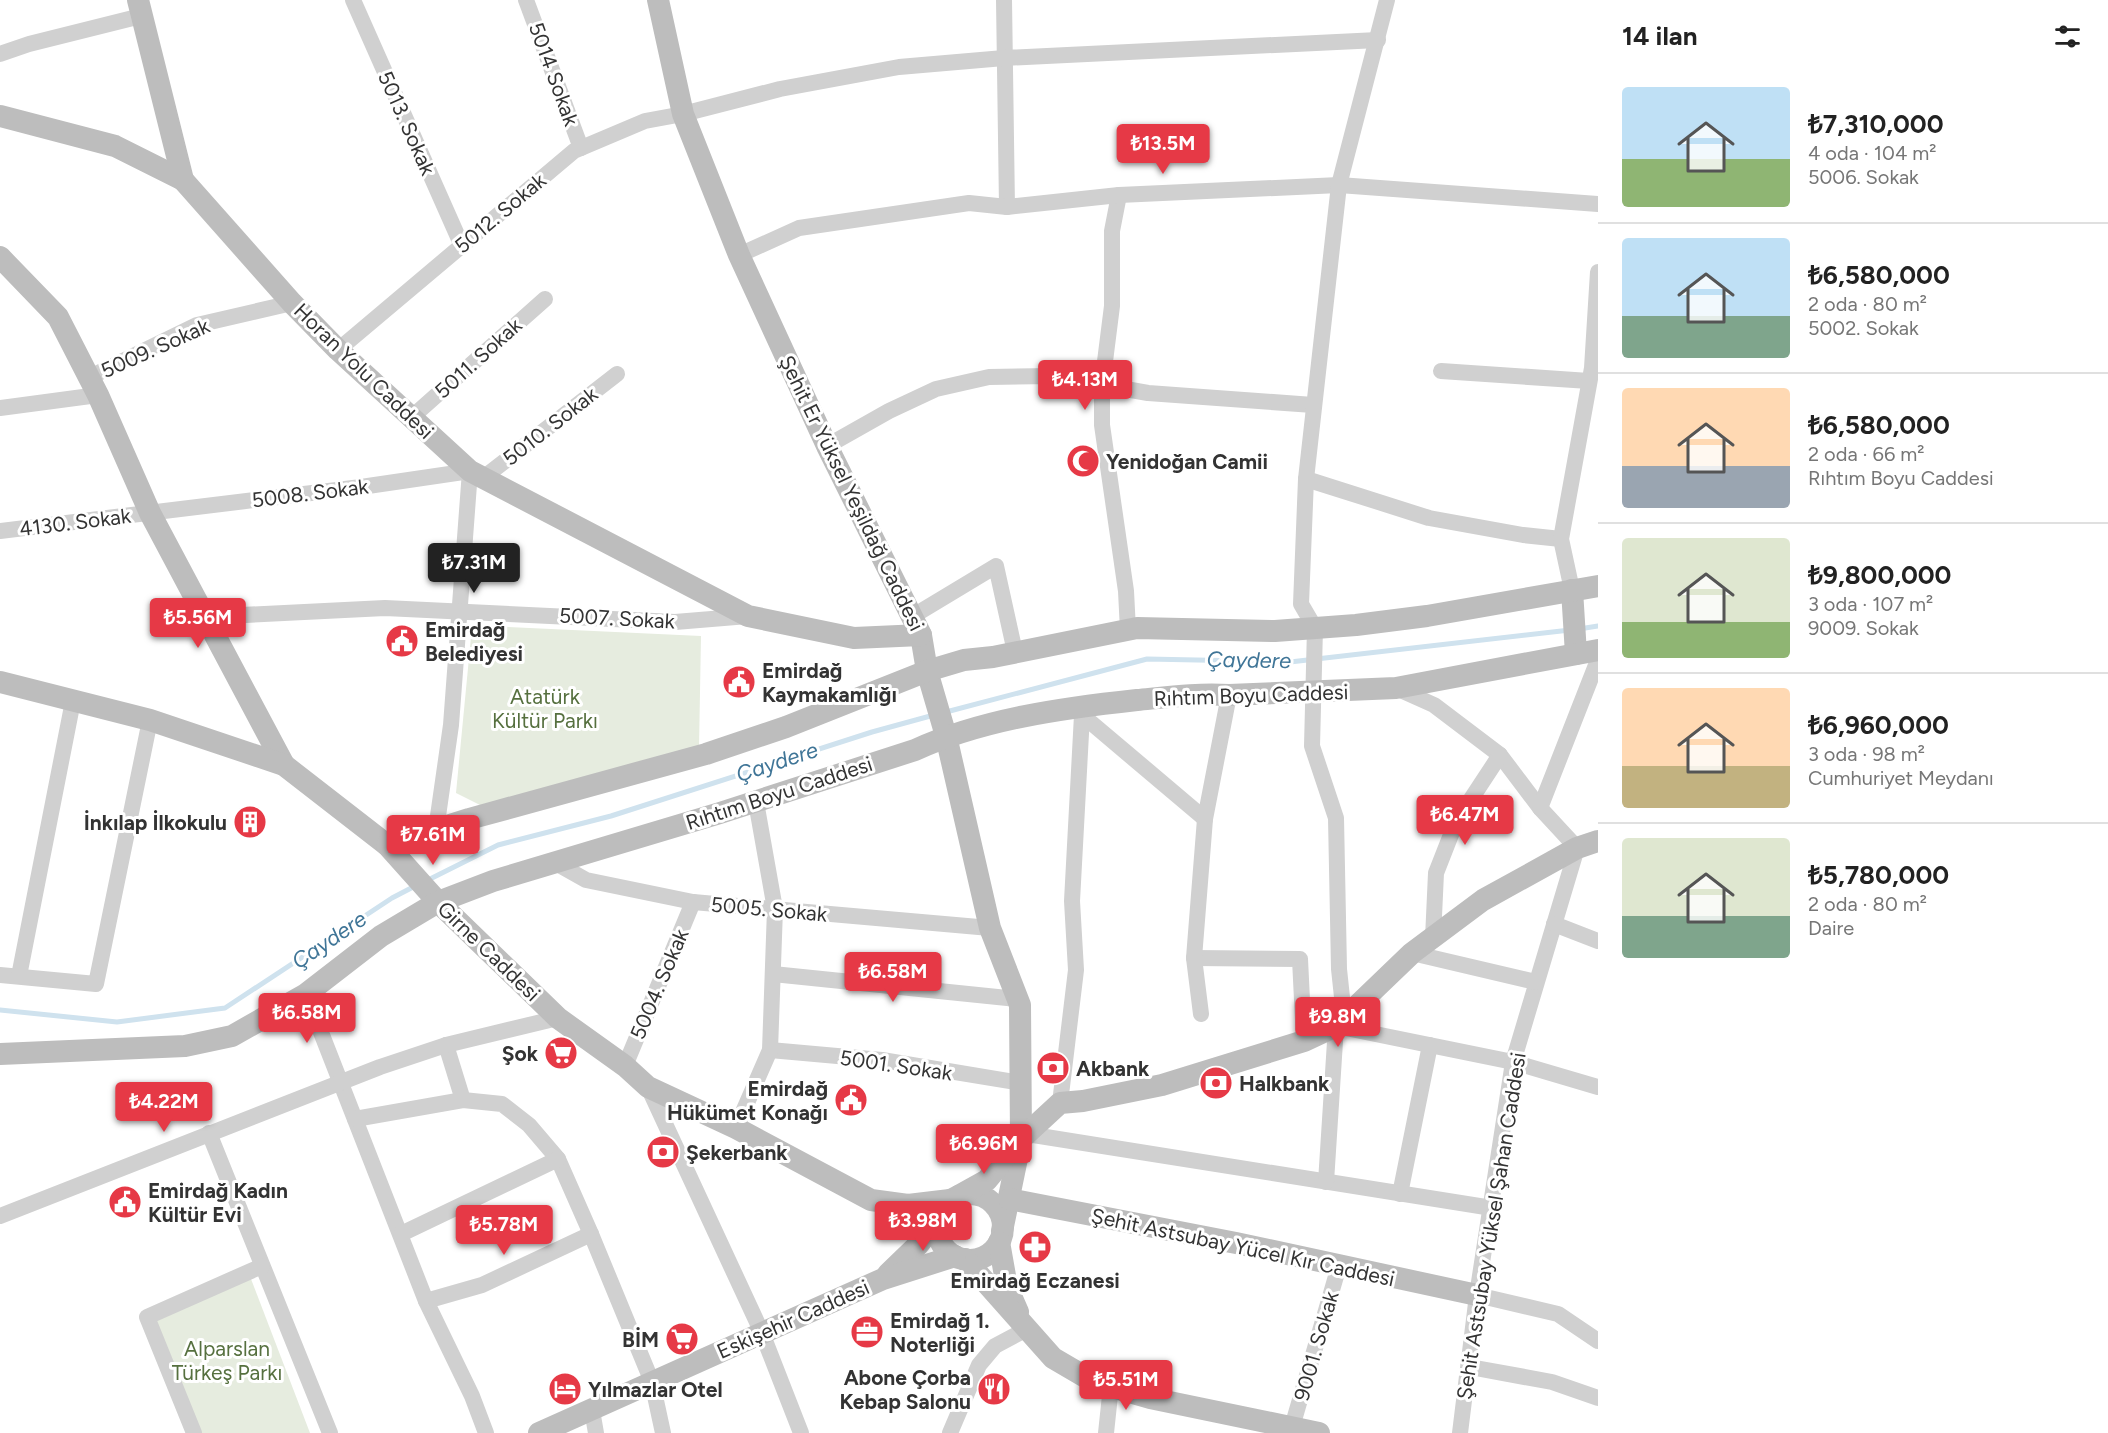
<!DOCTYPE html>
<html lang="tr">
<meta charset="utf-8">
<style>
body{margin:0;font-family:Figtree,sans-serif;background:#f2f2f2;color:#222;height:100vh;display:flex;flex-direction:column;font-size:22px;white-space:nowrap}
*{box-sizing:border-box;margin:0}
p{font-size:20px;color:#767676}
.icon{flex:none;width:33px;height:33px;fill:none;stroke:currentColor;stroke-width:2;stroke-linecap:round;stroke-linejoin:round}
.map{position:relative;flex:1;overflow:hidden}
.details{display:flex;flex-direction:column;background:#fff;width:510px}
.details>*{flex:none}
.price{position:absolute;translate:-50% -51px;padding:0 14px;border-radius:6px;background:#e63946;color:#fff;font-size:20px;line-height:39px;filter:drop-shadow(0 2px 3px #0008)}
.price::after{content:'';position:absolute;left:50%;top:36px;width:18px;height:14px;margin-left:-9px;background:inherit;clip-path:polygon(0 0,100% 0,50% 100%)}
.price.current{background:#222;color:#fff}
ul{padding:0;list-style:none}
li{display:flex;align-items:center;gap:18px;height:150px;padding:0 24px}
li+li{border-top:2px solid #e0e0e0}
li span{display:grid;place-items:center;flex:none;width:168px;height:120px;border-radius:6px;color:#555}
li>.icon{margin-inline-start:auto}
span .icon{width:72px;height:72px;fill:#fffc;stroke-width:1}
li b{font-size:26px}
h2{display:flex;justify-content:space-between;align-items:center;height:72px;padding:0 24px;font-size:26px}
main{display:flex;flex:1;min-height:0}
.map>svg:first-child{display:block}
</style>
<main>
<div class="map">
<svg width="1598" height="1433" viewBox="0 0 1598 1433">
<rect width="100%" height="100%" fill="#fff"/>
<!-- green -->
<g fill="#e6ecdf">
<polygon points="488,626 701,636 699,748 484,807 456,793 471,637"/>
<polygon points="251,1279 310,1433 200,1433 155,1319"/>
</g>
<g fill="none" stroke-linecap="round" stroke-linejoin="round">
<!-- stream -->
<g stroke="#cfe2ee" stroke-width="5">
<polyline points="1579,629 1598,626"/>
<polyline points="946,712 1147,659 1290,662 1570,630"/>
<polyline points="428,880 498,845 611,816 872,732 934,715"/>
<polyline points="0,1010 117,1022 225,1008 392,898 417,885"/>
</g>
<!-- street -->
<g stroke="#d0d0d0" stroke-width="16">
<polyline points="353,0 462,246"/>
<polyline points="526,0 581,148"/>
<polyline points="1004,0 1007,207"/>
<polyline points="0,54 29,44 141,16"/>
<polyline points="1119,195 1112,231 1112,306 1102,385 1102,425 1126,591 1128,630"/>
<polyline points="739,255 799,228 969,203 1007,207 1119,195 1339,185 1598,204"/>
<polyline points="338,350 574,151 645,121 683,114 780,89 899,67 1004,58 1378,40"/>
<polyline points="1441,371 1589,381"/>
<polyline points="88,378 197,325 292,303"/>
<polyline points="0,408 98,395"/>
<polyline points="412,417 545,299"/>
<polyline points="827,446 889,411 936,389 989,377 1052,376 1148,393 1313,405"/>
<polyline points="483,478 617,374"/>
<polyline points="1306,479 1429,518 1523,535 1561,539"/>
<polyline points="0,531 361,487 470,471 451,725 436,830"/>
<polyline points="1572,590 1561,539 1592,368 1598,272"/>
<polyline points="913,616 996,566 1015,652"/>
<polyline points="203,617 385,608 675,622 748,616"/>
<polyline points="1396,688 1434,705 1500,755 1540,808 1577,848 1513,1062 1477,1295 1460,1433"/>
<polyline points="1082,715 1205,819"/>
<polyline points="1540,808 1598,660"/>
<polyline points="554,862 586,880 693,902 990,928"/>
<polyline points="1554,924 1598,941"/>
<polyline points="1433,938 1436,873 1456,822 1500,755"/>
<polyline points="1412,953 1536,982"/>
<polyline points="1194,958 1300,959 1304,1041"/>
<polyline points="773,974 1017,999"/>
<polyline points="0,975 96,984 150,720"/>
<polyline points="19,976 73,701"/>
<polyline points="306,994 426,1301 472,1396 486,1433"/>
<polyline points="1201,1014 1194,958 1205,819 1229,695"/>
<polyline points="1344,1016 1339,969 1336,818 1312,746 1315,628 1301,604 1306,479 1339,185 1387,0"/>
<polyline points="446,1045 463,1100"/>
<polyline points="770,1050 882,1060 1021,1083"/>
<polyline points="625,1066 693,902"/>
<polyline points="648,1087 762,1333 801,1433"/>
<polyline points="1060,1103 1076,970 1072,901 1082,715 1078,706"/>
<polyline points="355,1119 463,1100 502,1104 529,1125 558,1159 591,1234 652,1382 663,1433"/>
<polyline points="736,1128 770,1050 775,909 756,802"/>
<polyline points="209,1133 330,1433"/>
<polyline points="1027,1134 1492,1208"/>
<polyline points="1326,1182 1336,1026 1513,1062 1598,1087"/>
<polyline points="1400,1194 1430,1045"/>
<polyline points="0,1216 380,1067 446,1045 558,1018"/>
<polyline points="401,1234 558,1159"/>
<polyline points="1477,1295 1558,1314 1598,1341"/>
<polyline points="426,1301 482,1285 591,1234"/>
<polyline points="1470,1367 1552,1382 1598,1398"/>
<polyline points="592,1410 596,1433"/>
<polyline points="1292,1427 1339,1266"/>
<polyline points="194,1433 147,1317 262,1266"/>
<polyline points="950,1433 979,1365 995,1346 1025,1330"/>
<polyline points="1106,1433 1111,1386"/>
</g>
<!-- secondary -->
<g stroke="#bdbdbd" stroke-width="22">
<polyline points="138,0 183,180"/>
<polyline points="658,0 683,114 739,255 827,446 921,635 927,671 946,736 990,928 1020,1005 1021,1139 1002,1231"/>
<polyline points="0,116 115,146 183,180 292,303 338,350 470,471 748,616 854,638 921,635"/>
<polyline points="0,257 58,317 98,395 150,513 284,765"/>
<polyline points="1572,590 1576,654"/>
<polyline points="0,682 150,720 284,765 387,845 438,902 558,1018 625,1066 648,1087 736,1128 871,1200 908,1205 950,1200"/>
<polyline points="387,845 469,819 706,754 786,727 927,671 964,660 993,657 1137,628 1275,631 1356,625 1427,616 1598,586"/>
<path d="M0 1054 185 1046 232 1036 306 994 381 936 438 902 493 881 720 813 915 750C983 719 1063 708 1137 700 1168 697 1198 693 1229 695L1396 688 1598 650"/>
<circle cx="970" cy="1227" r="33"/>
<polyline points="960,1195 987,1180 1021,1139 1060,1103 1083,1101 1162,1085 1304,1041 1336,1026 1412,953 1483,900 1577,848 1598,841"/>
<polyline points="1009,1199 1236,1243 1477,1295"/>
<polyline points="999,1242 1007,1287 1018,1312"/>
<polyline points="965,1259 1053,1358 1094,1382 1150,1398 1319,1433"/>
<polyline points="888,1274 918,1245 937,1222"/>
<polyline points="539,1433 883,1279 955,1256"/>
</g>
</g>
<!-- icons -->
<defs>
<symbol id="mosque-disc" viewBox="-11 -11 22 22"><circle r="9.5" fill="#e63946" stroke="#fff"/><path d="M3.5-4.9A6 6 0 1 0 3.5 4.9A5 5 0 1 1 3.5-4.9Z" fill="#fff"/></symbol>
<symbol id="civic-disc" viewBox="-11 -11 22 22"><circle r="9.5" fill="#e63946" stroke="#fff"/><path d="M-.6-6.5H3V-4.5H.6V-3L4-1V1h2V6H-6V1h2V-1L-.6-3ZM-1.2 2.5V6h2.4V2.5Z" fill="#fff"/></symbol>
<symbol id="building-disc" viewBox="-11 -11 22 22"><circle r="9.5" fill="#e63946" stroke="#fff"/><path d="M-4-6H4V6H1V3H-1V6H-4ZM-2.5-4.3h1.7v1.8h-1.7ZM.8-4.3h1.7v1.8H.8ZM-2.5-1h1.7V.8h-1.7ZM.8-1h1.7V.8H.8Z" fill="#fff"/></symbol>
<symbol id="supermarket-disc" viewBox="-11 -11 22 22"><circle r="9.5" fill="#e63946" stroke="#fff"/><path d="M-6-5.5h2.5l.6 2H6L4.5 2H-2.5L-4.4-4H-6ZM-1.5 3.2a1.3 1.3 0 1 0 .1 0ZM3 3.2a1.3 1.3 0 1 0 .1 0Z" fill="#fff"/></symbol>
<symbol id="bank-disc" viewBox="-11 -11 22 22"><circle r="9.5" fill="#e63946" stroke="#fff"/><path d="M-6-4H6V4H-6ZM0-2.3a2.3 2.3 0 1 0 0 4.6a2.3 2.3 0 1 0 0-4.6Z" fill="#fff"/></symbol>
<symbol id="pharmacy-disc" viewBox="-11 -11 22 22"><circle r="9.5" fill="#e63946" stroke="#fff"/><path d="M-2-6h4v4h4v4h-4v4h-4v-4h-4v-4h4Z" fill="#fff"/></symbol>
<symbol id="office-disc" viewBox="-11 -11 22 22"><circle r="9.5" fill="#e63946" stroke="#fff"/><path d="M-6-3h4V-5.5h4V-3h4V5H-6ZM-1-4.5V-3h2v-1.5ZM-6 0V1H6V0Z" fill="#fff"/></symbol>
<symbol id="hotel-disc" viewBox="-11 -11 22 22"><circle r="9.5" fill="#e63946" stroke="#fff"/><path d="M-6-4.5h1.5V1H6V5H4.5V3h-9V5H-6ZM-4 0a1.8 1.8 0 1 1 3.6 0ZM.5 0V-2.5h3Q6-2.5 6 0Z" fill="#fff"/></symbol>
<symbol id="restaurant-disc" viewBox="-11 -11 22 22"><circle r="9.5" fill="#e63946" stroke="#fff"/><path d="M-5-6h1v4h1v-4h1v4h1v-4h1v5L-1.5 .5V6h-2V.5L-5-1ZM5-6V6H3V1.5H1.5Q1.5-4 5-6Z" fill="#fff"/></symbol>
</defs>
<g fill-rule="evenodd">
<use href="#mosque-disc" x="1064" y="442" width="38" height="38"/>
<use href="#civic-disc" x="383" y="622" width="38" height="38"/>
<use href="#civic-disc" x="720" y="663" width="38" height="38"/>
<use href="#building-disc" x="231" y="803" width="38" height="38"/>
<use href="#supermarket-disc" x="542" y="1034" width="38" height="38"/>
<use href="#bank-disc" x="1034" y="1049" width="38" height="38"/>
<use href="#bank-disc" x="1197" y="1064" width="38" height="38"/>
<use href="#civic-disc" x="832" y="1081" width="38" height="38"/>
<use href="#bank-disc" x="644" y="1133" width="38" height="38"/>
<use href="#civic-disc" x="106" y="1183" width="38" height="38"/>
<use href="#pharmacy-disc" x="1016" y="1228" width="38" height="38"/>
<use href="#office-disc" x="848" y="1313" width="38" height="38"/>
<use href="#supermarket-disc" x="663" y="1320" width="38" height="38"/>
<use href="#hotel-disc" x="546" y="1370" width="38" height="38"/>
<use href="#restaurant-disc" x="975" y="1370" width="38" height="38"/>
</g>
<g text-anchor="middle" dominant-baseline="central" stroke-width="6" stroke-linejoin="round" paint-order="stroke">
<!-- street labels -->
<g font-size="21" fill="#333" stroke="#fff">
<text transform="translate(554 74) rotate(70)">5014 Sokak</text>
<text transform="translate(407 123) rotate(66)">5013. Sokak</text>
<text transform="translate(500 213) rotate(-40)">5012. Sokak</text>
<text transform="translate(155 348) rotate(-24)">5009. Sokak</text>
<text transform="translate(478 358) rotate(-42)">5011. Sokak</text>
<text transform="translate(364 371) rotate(44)">Horan Yolu Caddesi</text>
<text transform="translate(550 426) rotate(-38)">5010. Sokak</text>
<text transform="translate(310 493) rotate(-7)">5008. Sokak</text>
<text transform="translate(852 493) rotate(64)">Şehit Er Yüksel Yeşildağ Caddesi</text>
<text transform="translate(75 522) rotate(-7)">4130. Sokak</text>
<text transform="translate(617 618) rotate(3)">5007. Sokak</text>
<text transform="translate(1251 695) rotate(-2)">Rıhtım Boyu Caddesi</text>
<text transform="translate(779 793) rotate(-18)">Rıhtım Boyu Caddesi</text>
<text transform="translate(769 909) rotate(5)">5005. Sokak</text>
<text transform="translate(489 951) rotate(44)">Girne Caddesi</text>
<text transform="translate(659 984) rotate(-67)">5004. Sokak</text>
<text transform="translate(896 1065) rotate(8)">5001. Sokak</text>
<text transform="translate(1491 1226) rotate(-81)">Şehit Astsubay Yüksel Şahan Caddesi</text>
<text transform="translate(1243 1247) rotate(12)">Şehit Astsubay Yücel Kır Caddesi</text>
<text transform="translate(793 1319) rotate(-24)">Eskişehir Caddesi</text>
<text transform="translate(1316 1346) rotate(-74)">9001. Sokak</text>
</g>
<!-- poi labels -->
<g font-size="21" font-weight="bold" fill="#333" stroke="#fff" text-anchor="start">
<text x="1106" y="461">Yenidoğan Camii</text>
<text x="425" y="629">Emirdağ<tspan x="425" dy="24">Belediyesi</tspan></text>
<text x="762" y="670">Emirdağ<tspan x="762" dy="24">Kaymakamlığı</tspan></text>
<text x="227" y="822" text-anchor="end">İnkılap İlkokulu</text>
<text x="538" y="1053" text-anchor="end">Şok</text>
<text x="1076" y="1068">Akbank</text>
<text x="1239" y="1083">Halkbank</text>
<text x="828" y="1088" text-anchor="end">Emirdağ<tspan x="828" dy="24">Hükümet Konağı</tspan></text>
<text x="686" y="1152">Şekerbank</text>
<text x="148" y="1190">Emirdağ Kadın<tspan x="148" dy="24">Kültür Evi</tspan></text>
<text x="1035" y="1280" text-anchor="middle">Emirdağ Eczanesi</text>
<text x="890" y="1320">Emirdağ 1.<tspan x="890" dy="24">Noterliği</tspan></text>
<text x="659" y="1339" text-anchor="end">BİM</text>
<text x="971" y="1377" text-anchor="end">Abone Çorba<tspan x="971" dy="24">Kebap Salonu</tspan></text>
<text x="588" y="1389">Yılmazlar Otel</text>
</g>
<!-- park labels -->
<g font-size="21" fill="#56703f" stroke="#fff">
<text x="545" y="696">Atatürk<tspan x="545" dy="24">Kültür Parkı</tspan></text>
<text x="227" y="1348">Alparslan<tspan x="227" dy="24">Türkeş Parkı</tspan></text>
</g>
<!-- water labels -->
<g font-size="22" font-style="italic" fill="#3f7597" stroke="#fff">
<text transform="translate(1249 660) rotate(1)">Çaydere</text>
<text transform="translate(777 762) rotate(-18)">Çaydere</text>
<text transform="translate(329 940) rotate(-34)">Çaydere</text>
</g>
</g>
</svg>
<b class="price" style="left:1163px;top:175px">₺13.5M</b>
<b class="price" style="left:1085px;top:411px">₺4.13M</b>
<b class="price current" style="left:474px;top:594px">₺7.31M</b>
<b class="price" style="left:198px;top:649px">₺5.56M</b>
<b class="price" style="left:1465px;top:846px">₺6.47M</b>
<b class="price" style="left:433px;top:866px">₺7.61M</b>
<b class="price" style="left:893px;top:1003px">₺6.58M</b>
<b class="price" style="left:307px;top:1044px">₺6.58M</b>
<b class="price" style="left:1338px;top:1048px">₺9.8M</b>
<b class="price" style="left:164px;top:1133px">₺4.22M</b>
<b class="price" style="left:984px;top:1175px">₺6.96M</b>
<b class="price" style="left:923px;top:1252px">₺3.98M</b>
<b class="price" style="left:504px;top:1256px">₺5.78M</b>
<b class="price" style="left:1126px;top:1411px">₺5.51M</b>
</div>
<section class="details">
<h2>14 ilan<svg class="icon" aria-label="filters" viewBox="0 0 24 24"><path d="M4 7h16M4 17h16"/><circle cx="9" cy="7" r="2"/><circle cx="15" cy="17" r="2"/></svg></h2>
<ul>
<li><span style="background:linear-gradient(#bfe0f5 60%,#8fb573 0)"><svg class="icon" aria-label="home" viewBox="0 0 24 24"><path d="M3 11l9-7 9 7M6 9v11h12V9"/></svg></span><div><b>₺7,310,000</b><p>4 oda · 104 m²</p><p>5006. Sokak</p></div></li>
<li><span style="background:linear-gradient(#bfe0f5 65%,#7fa58c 0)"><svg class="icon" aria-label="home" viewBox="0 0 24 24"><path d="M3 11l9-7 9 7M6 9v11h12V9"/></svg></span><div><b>₺6,580,000</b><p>2 oda · 80 m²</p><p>5002. Sokak</p></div></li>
<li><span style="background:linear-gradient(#ffd9b3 65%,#9aa5b1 0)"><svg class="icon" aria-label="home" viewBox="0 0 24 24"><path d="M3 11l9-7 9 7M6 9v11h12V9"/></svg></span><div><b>₺6,580,000</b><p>2 oda · 66 m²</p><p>Rıhtım Boyu Caddesi</p></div></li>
<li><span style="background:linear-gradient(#dfe7d0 70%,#8fb573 0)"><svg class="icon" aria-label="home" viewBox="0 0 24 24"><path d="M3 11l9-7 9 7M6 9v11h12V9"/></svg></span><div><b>₺9,800,000</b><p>3 oda · 107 m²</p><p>9009. Sokak</p></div></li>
<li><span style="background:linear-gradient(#ffd9b3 65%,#c2b280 0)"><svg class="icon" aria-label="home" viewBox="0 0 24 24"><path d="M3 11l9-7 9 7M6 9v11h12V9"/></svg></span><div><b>₺6,960,000</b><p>3 oda · 98 m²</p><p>Cumhuriyet Meydanı</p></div></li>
<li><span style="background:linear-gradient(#dfe7d0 65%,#7fa58c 0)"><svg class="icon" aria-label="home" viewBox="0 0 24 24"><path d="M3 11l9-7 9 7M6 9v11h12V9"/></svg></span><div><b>₺5,780,000</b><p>2 oda · 80 m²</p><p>Daire</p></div></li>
</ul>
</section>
</main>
